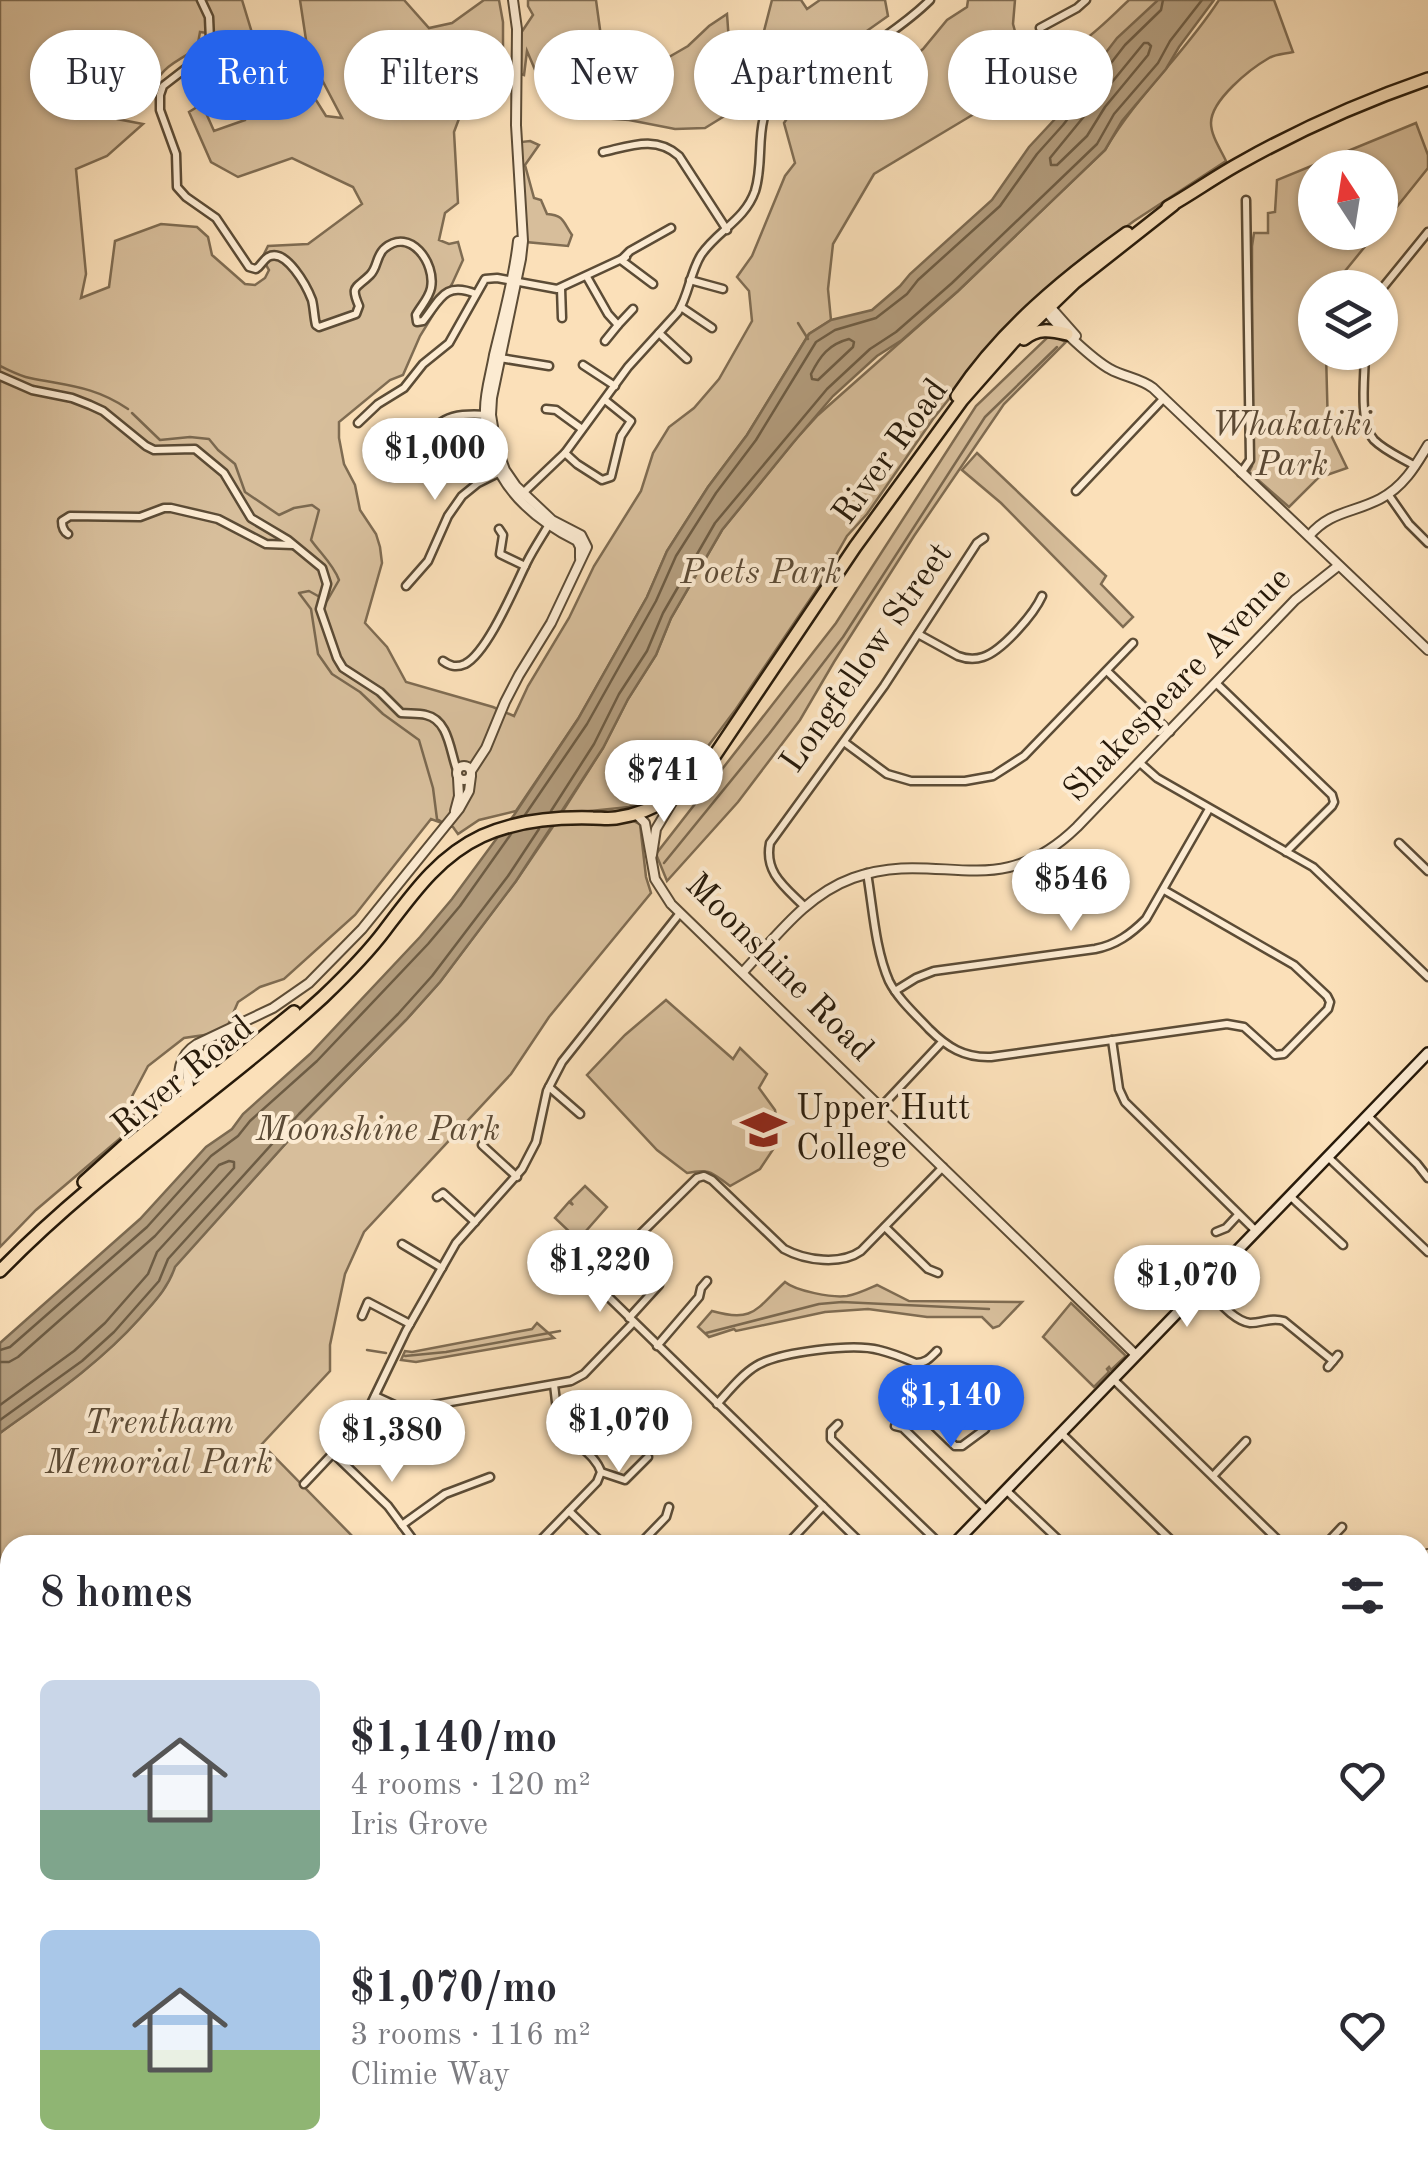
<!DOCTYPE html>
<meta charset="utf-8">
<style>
body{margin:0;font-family:"Old Standard TT",serif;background:#f7f7f7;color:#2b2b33;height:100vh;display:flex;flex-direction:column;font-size:38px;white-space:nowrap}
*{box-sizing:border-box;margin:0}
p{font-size:32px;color:#7c7c81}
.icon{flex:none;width:55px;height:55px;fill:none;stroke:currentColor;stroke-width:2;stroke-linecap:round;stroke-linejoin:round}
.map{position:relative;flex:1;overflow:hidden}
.side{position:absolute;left:0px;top:1535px;width:1430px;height:642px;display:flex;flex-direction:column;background:#fff;border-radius:30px 30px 0 0;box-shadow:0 2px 8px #0004}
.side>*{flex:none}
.hud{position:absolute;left:30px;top:30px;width:1370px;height:90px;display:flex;gap:20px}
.needle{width:65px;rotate:348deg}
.tools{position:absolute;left:1298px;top:150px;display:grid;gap:20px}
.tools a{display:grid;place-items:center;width:100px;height:100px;border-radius:50%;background:#fff;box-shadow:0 2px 8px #0004;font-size:50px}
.price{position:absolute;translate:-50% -85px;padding:0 22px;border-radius:35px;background:#fff;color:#222;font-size:32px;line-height:65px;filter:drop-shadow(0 2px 5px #0008)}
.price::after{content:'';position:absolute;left:50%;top:60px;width:30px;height:22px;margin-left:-15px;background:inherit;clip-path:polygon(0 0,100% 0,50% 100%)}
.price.on{background:#2563eb;color:#fff}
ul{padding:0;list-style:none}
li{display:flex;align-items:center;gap:30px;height:250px;padding:0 40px}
li span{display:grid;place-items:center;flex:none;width:280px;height:200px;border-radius:15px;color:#555}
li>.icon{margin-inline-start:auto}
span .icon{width:120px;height:120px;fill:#fffc;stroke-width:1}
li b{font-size:42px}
h2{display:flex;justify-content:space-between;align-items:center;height:120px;padding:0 40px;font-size:42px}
.chip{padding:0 35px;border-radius:45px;background:#fff;box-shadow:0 2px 8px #0004;font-size:35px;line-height:90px}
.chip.on{background:#2563eb;color:#fff}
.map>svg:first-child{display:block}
</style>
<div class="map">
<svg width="1428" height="2177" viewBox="0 0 1428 2177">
<rect width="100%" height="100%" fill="#fbe0b9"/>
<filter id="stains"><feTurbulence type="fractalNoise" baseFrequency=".002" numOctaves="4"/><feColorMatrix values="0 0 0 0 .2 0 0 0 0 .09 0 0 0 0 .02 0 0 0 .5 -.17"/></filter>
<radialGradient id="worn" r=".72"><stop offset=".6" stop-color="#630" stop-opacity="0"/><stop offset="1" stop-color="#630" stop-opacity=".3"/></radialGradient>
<!-- green -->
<g fill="#d7be9b" stroke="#7f6c52" stroke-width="2.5" fill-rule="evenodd">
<path d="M0 0H242L267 82 293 113 303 98 311 92 326 116 342 118 308 53 300 0H404L429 28 452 23 484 0H499L503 22V59L487 65 466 100 454 132 458 203 445 213 439 240 449 244 458 242 463 260 452 284 420 336 403 375 390 380 339 422V438L344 464 355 485 360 510 376 534 380 547 382 563 365 623 387 647 406 682 493 707 514 716 528 686 569 618 594 566 641 491 653 453 669 427 694 408 719 379 752 321 749 291 737 277 752 256 785 176 795 163 784 123 796 105 834 106 896 71 923 49 947 20 967 7 968 0H1015L1013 24 1022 57C1030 57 1039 58 1047 57 1080 51 1105 22 1129 0H1158L1099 69 1081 62 1044 78 974 114 874 174 833 244 828 289 831 320 809 334 747 435 708 487 667 551 647 597 578 719 516 811 479 820 458 834 453 827 431 819 355 915 284 979 260 987 238 1002 225 1032 184 1038 148 1066 129 1102 137 1124 36 1210 0 1247ZM200 32 222 35 233 42 224 75 234 100 247 99 245 120 214 131 202 104 189 112 211 162 238 177 292 158 353 187 362 204 308 244 268 246 262 258 269 270 265 278 255 285 245 284 212 255 208 237 197 227 161 224 115 241 109 287 81 298 86 274 76 169 107 156 143 124 117 119 104 110 97 77 123 53 149 99C156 70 173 63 197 49Z"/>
<polygon points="528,0 596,0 602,44 623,58 662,61 688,46 709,26 727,14 731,70 756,62 772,0 801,0 807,9 820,0 885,0 888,16 830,57 786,72 766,85 736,95 731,112 705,128 675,129 629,120 571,116 536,72 527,51 524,75 521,74 521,33 533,15 528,6"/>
<path d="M1219 0H1274L1293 52C1285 54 1276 54 1269 58 1250 69 1211 100 1211 123 1211 136 1221 150 1226 161L1134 221 1096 249 988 350 933 419 867 514 847 536 815 592 736 709 690 770 674 785 653 798 629 807 561 814 603 748 628 699 656 655 671 618 722 530 797 438 818 415 958 291 1105 150C1137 95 1185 53 1219 0Z"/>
<polygon points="1416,123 1428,155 1428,168 1380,228 1380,168 1315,168 1315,232 1376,233 1332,287 1315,288 1315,352 1326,353 1328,429 1347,468 1318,478 1289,507 1249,472 1252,466 1252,246 1254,233 1268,233 1268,213 1275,212 1277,180"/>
<path d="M530 141 539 145 525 165 534 198 541 200 547 214C564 215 563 222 572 235L568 246 526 242 521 142Z"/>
<polygon points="1050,335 1066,342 1004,404 914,536 834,662 800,720 738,802 667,881 656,854 836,623 976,406"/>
<polygon points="977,453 1106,576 1101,584 1133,617 1123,627 1001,503 962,470"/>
<path d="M627 818 640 824 646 877 651 893 549 1017 511 1074 364 1232 345 1274 330 1345V1371L262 1444 361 1545H10V2168H109L108 2177H0V1433C49 1397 99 1364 140 1318 154 1301 168 1288 174 1267L306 1121 406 1020 440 982 516 881 554 825Z"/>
<path d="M666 1000 733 1059 740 1048 767 1074 759 1088 775 1110 780 1139 760 1169 730 1186C712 1173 711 1168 687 1173L657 1150 587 1075 625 1035Z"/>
<polygon points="585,1186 607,1207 578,1240 555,1218 569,1202 573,1205 570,1201"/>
<path d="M785 1282C796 1291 832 1298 847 1296 858 1294 868 1289 877 1285L909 1301 1022 1302 999 1326 993 1328 982 1317H927L868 1309 825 1312 736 1331 734 1329 709 1337 698 1327 712 1311C754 1323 756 1309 785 1282Z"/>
<polygon points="1071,1303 1126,1356 1111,1370 1109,1367 1107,1369 1109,1372 1094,1387 1043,1337"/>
<polygon points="537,1323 554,1338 416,1362 401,1360 405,1351 412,1352 532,1329"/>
<polygon points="1420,1926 1428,1934 1428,2133 1420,2141"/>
<polygon points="748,2168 1384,2168 1371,2177 757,2177 745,2170"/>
</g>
<!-- water -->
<path fill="#b39d7e" stroke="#7b6950" stroke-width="2.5" d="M1158 0H1214L1179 47 1166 69 1122 121 1105 150 958 291 902 340 877 356 833 396 792 444 722 530 671 618 656 655 628 699 603 748 516 881 440 982 406 1020 306 1121 175 1267C168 1288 155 1301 140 1318 99 1364 50 1397 0 1433V1343L140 1219 206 1147 232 1129 243 1114 310 1054 420 937 452 899 514 815 578 719 647 597 667 551 708 487 747 435 809 334 831 320 872 310 900 286 910 274 992 200 1029 147 1055 119 1117 38Z"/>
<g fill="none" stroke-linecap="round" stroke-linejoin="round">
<!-- shore -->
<g stroke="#6d5c44" stroke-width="2.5">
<polygon points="1144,43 1148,43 1151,46 1148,55 1105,107 1087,136 1057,165 1051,165 1050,158"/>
<path d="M849 339 854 342 853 347 818 380 812 379 811 374C820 356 829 344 849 339Z"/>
<polyline points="551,811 594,744 619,694 647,651 663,613 715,523 827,389 870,349 896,332 952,283 1097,144 1114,114 1158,63 1170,41 1202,0"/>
<polyline points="525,815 587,724 656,601 676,556 716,493 756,440 816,342 835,330 876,318 907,294 918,280 1000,206 1037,154 1063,125 1125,45 1161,10 1163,0"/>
<polyline points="0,1350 10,1347 147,1227 211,1156 238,1136 250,1121 317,1061 428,944 460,906 511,834"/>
<polyline points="0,1362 9,1362 18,1357 155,1236 219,1165 229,1161 234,1162 234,1168 157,1252 148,1274 105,1323 74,1351 0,1405"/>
<polyline points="0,1420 82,1361 114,1332 159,1281 168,1259 299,1114 398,1014 432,976 508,876 539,829"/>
</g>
<!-- stream -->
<g stroke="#7b6950" stroke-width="2.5">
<polyline points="798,323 808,339"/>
<path d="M0 366C9 370 20 376 30 378 68 386 94 386 128 409"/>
<path d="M132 413 160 440 190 437 209 439 218 450 235 464 245 492 279 515 294 508 312 505 319 510 311 540C321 554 333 564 339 580L327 601 309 591 299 593 311 609 318 654 332 674 360 692 383 714 419 740 433 788 437 819 442 822"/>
<polyline points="664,863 769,734 843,637 985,417 1057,347"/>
<polyline points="706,1333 819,1304 842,1302 989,1309"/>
<polyline points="367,1350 386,1353"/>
<polyline points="405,1356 446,1352 560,1331"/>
</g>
<defs>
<g id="minor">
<path d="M201 0 209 17 210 40 207 52 163 86 160 95V110L176 154 177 187 186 197 216 218 249 267 256 269C261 266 263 260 268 257 286 247 307 287 312 300 314 308 314 317 316 325L319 327 356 314 359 306C350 285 356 289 370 275 378 267 376 255 385 248 410 227 436 263 431 288 429 298 421 306 416 315L417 322 423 321C440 300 444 281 476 294"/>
<polyline points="1040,28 1077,8 1086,0"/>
<path d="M603 152C630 146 656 135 679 156L727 230"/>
<polyline points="587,277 608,314 618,325 605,341"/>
<polyline points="690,280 723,289"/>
<polyline points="653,284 621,260 630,251 671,228"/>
<polyline points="561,288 562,318"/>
<polyline points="1380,291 1428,232"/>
<polyline points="681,307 712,328"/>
<polyline points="618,325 633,309"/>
<polyline points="659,333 687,359"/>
<path d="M1365 352C1365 376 1358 422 1374 440 1385 451 1402 458 1415 466"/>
<polyline points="500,358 549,366"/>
<polyline points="583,365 615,386"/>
<path d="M0 376 32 390 72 398 90 405 103 411 146 446 154 450 195 449 224 473 251 518 288 540 322 568 327 584 320 609 337 658 343 668 380 692 401 713C409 714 418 713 426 715 449 720 450 752 457 770"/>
<polyline points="546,409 556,410 582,429"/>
<polyline points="358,423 378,404 404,388 423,364 449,343 485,279 497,278 557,289 626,257"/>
<polyline points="565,453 577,464 602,480 611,477 621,436 631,421 605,400"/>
<polyline points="1241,473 1250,460 1246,200"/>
<path d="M390 477C400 472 405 464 412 455 439 420 443 412 490 415"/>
<polyline points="1076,491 1164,398"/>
<path d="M523 493 565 453 628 367 678 312C689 294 690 273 701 255 717 231 745 220 755 191 766 156 751 118 780 90 795 75 818 74 836 66 861 55 910 20 930 0"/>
<polyline points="1388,494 1409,524 1428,543"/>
<polyline points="499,529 503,535 500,554 525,566"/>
<path d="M68 534C63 531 62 527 62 521L70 516 140 517 164 508H171L218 519 266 544 293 545"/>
<polyline points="406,586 428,561 448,516 462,496 478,483 504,470"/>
<path d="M918 634 958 656C966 659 974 660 983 657 1002 651 1034 614 1042 596"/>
<path d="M443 661C450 666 456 668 465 664 488 652 515 586 527 562 534 548 543 535 551 521"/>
<polyline points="1107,671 1170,732"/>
<polyline points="1216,683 1332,795 1334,802 1332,806 1286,852"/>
<polyline points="844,742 887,774 911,781 965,781 993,776 1024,756 1133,643"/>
<polyline points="1140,763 1157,778 1313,867 1428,977"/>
<polyline points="1399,843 1428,871"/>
<path d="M867 873C873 908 875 949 889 981 898 999 915 1014 929 1029 947 1047 964 1058 991 1057L1227 1024 1244 1027 1275 1055 1284 1054 1328 1009 1330 1002 1327 996 1294 965 1164 890"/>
<path d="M805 907C785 887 764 873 770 843L884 686 977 543 984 538"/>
<path d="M895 991 916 978 934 971 1095 949C1116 945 1131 934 1146 919L1209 809"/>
<polyline points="1112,1040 1119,1089 1125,1102 1256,1231"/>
<polyline points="549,1087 580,1114"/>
<polyline points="881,1107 942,1042"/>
<polyline points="1368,1116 1417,1164 1428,1178"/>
<polyline points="482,1145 517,1177"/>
<polyline points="1328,1157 1428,1252"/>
<polyline points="1290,1196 1343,1245"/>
<polyline points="437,1197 443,1193 475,1222"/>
<polyline points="885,1227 928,1269 938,1273"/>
<polyline points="1216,1232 1226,1228 1238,1215"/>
<polyline points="402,1244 442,1268"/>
<polyline points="587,1276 863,1545"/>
<path d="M592 1282 697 1178 704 1176 712 1180 784 1249C806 1261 841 1265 861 1251L943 1167"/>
<path d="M1203 1286C1215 1297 1233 1321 1250 1323 1263 1323 1271 1317 1284 1321L1333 1361"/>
<polyline points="362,1316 368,1302 410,1324"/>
<polyline points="629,1318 659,1285"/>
<polyline points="657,1346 699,1297 701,1288 707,1281"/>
<polyline points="1328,1367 1338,1355"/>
<polyline points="1113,1379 1283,1545"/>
<polyline points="375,1396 399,1407 416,1408 571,1381 584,1374 633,1323"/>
<path d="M717 1404C729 1391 741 1375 756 1366 779 1352 853 1343 879 1350 892 1353 904 1358 916 1363 926 1363 930 1358 937 1351"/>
<polyline points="927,1419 955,1446 962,1446 985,1429 980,1419 980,1413 1003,1389 986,1371"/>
<polyline points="838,1424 831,1431 831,1439 941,1545"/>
<polyline points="895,1426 903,1428 987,1510"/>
<polyline points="1061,1433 1176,1545"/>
<polyline points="334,1454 388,1506 417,1545"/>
<polyline points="601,1472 625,1480 648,1457"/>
<polyline points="1213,1476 1246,1441"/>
<polyline points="304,1484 354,1431 367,1412 406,1331 456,1243 522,1169 536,1142 547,1091 562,1062 680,913"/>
<polyline points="1006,1490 1064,1545"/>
<polyline points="569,1511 604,1545"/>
<polyline points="402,1525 445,1494 490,1477"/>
<path d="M536 1545 597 1482 601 1472C595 1453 572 1444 563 1427 556 1415 556 1398 554 1385"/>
<polyline points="639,1545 666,1517 669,1507"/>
<polyline points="789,1545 793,1538 823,1506"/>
<polyline points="1325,1545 1342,1527"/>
<polyline points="1420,1884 1428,1883"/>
<polyline points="1424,1927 1428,1926"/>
<polyline points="207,2168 217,2177"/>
<polyline points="488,2177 497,2168"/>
<polyline points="731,2177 743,2168"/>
<polyline points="1419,2177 1428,2166"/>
</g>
<g id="tertiary">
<path d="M518 241C514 279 503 317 494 355 491 373 485 391 485 409 484 473 523 514 577 541L580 547V558"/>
<path d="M1046 310C1054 324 1095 361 1110 369 1124 377 1140 378 1153 388L1428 650"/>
<polyline points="1046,310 1053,310 1076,336"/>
<path d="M1309 536C1330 511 1353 513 1380 499 1403 487 1415 467 1428 445"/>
<circle cx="464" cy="773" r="7"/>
<polyline points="471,771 486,748 505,702 519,675 551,623 587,547 581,535 552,520 516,486 505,470 496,445 491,415 492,398 521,259 523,241 516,125 517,29 513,0"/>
<polyline points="455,811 459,796 458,778"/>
<polyline points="635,813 645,823 655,879 671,904 1136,1355"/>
<polyline points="652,855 656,829 674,799"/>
<path d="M743 972C776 937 806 895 853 878 939 847 996 906 1077 827L1295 600 1338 566"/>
<path d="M190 1096 184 1093C175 1074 179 1055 197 1044L273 1008 309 983 362 929 459 809 469 791 471 776"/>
<path d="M190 1096C189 1075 180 1065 199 1047"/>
<polyline points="1420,1561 1428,1554"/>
<polyline points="442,2168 453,2177"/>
<polyline points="662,2168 665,2177"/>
<polyline points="670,2177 677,2168"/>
</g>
<g id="secondary">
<polyline points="953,1545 1428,1053"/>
<polyline points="348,2177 358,2168"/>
</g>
<g id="trunk">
<path d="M1168 207C1193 193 1216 176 1242 162 1301 129 1364 101 1428 79"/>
<path d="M1024 339C1038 328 1050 330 1067 334"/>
<path d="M957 396C1001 330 1064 278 1127 233"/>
<path d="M190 1060C193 1077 201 1079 216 1073"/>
<polyline points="166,1109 175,1095 179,1083"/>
<polyline points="122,1151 294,1012"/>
<polyline points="84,1182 126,1144"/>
<path d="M0 1271C99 1169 219 1092 323 997 345 976 367 954 385 930 413 893 439 856 482 836 515 821 556 817 593 818 601 818 608 819 616 818 657 812 692 788 715 755L855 547 962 400 1013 342 1074 283 1173 205"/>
</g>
</defs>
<!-- minor casing -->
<use href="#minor" stroke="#5c4c36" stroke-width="11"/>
<!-- tertiary casing -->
<use href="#tertiary" stroke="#5c4c36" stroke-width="12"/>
<!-- secondary casing -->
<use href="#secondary" stroke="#271a0a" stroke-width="14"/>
<!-- trunk casing -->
<use href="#trunk" stroke="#271a0a" stroke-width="16"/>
<!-- minor -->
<use href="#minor" stroke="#fcebd2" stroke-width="6"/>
<!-- tertiary -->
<use href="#tertiary" stroke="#fcebd2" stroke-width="8"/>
<!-- secondary -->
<use href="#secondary" stroke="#fcebd2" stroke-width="9"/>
<!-- trunk -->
<use href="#trunk" stroke="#fbe0b9" stroke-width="11"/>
<!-- rail -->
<g stroke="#271a0a" stroke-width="2.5" stroke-dasharray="18 18" stroke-linecap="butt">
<polyline points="1420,1623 1428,1616"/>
<polyline points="701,2177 713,2168"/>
</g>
</g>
<!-- icons -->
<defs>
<symbol id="school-bare" viewBox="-9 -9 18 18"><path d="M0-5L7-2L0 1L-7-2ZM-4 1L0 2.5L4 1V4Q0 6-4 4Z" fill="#8f2418" stroke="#fcebd2" stroke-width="2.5" paint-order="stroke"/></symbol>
</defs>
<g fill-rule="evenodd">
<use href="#school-bare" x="732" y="1098" width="63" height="63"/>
</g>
<g text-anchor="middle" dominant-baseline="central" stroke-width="8" stroke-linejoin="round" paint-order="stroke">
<!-- park labels -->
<g font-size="35" font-style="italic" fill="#5c4b36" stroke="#fcebd2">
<text x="1292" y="425">Whakatiki<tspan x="1292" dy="40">Park</tspan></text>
<text x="761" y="573">Poets Park</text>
<text x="378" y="1130">Moonshine Park</text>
<text x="159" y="1423">Trentham<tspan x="159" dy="40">Memorial Park</tspan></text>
</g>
<!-- street labels -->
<g font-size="35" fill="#271a0a" stroke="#fcebd2">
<text transform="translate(891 452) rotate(-54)">River Road</text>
<text transform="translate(867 658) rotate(-55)">Longfellow Street</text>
<text transform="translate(1178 685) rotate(-46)">Shakespeare Avenue</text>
<text transform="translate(779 968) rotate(45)">Moonshine Road</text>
<text transform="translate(183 1077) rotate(-39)">River Road</text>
</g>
<!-- poi labels -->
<g font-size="35" fill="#271a0a" stroke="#fcebd2" text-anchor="start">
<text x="796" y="1109">Upper Hutt<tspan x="796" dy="40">College</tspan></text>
</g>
</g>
<rect width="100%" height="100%" filter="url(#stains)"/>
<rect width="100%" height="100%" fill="url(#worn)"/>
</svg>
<div class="tools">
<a><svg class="needle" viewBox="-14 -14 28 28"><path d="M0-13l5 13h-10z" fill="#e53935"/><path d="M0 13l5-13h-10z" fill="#7c7c81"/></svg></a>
<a><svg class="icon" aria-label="layers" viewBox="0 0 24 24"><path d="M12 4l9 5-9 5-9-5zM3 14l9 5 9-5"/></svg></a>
</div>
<b class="price" style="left:435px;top:503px">$1,000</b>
<b class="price" style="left:664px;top:825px">$741</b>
<b class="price" style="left:1071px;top:934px">$546</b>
<b class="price" style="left:600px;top:1315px">$1,220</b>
<b class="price" style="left:1187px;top:1330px">$1,070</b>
<b class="price on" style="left:951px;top:1450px">$1,140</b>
<b class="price" style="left:619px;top:1475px">$1,070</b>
<b class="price" style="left:392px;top:1485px">$1,380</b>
<div class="hud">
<a class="chip">Buy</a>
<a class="chip on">Rent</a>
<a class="chip">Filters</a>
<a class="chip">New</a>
<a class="chip">Apartment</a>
<a class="chip">House</a>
</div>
<section class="side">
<h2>8 homes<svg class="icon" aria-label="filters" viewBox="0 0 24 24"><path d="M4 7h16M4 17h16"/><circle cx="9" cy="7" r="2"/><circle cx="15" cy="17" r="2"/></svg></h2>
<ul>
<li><span style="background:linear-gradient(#c9d6e8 65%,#7fa58c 0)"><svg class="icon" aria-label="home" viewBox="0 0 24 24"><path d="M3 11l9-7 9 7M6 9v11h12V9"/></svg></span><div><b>$1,140/mo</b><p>4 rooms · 120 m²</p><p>Iris Grove</p></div><svg class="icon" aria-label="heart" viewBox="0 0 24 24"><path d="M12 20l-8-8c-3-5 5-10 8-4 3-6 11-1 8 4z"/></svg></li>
<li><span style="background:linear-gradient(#a9c7e8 60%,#8fb573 0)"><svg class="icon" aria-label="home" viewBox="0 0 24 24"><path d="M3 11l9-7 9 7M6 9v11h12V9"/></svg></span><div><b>$1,070/mo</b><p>3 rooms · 116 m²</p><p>Climie Way</p></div><svg class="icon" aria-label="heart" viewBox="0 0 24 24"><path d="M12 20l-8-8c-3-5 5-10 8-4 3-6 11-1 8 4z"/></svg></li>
</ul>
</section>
</div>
